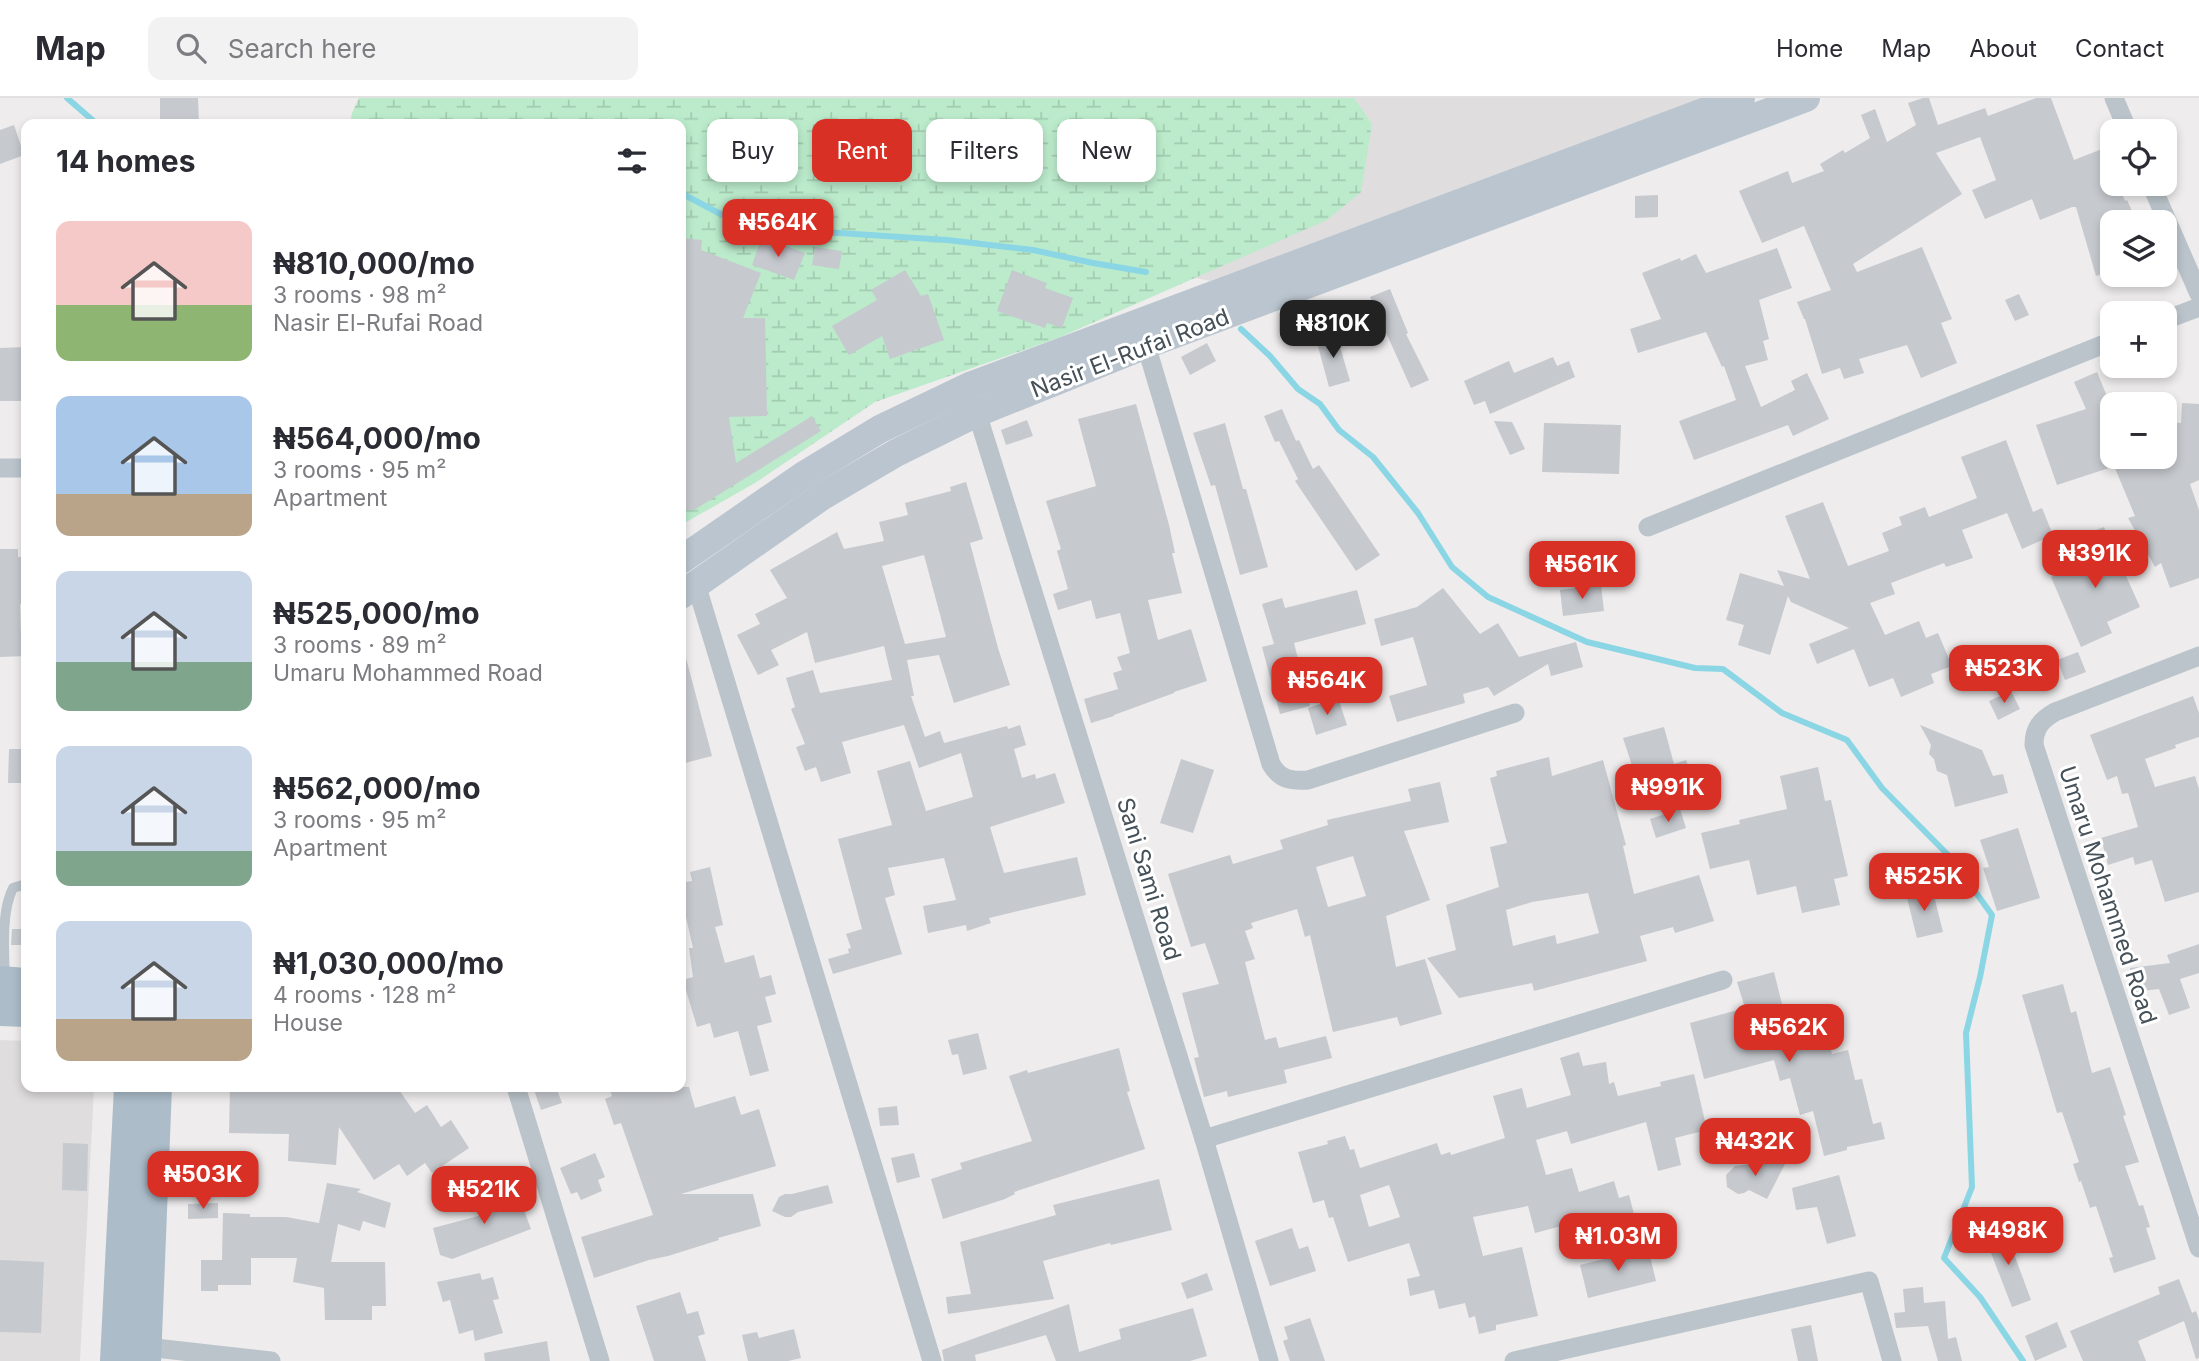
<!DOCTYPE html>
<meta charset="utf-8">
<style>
body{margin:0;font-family:Inter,sans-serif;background:#f2f2f3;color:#2b2b33;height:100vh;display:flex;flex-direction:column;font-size:26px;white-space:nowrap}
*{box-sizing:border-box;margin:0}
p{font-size:23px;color:#7c7c81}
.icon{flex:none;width:38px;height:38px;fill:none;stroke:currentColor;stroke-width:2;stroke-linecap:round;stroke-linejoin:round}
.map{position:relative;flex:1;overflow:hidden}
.drawer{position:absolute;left:21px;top:21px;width:665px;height:973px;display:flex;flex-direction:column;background:#fff;border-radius:14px;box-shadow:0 4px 10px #0003}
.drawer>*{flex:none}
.top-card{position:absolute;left:707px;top:21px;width:665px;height:63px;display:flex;gap:14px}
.fabs{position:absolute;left:2100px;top:21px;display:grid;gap:14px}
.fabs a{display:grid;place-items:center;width:77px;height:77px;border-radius:14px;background:#fff;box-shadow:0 4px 10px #0003;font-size:35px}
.price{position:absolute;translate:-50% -60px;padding:0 16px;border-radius:14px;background:#d93025;color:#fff;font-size:23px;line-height:46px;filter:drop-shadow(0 2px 4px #0008)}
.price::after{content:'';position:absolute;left:50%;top:42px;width:21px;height:16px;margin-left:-10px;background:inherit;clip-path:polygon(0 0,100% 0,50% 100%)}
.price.selected{background:#222;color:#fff}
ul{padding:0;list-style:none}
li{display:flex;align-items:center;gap:21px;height:175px;padding:0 35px}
li span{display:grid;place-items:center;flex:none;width:196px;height:140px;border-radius:14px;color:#555}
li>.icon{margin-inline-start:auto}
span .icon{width:84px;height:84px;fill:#fffc;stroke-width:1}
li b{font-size:30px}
h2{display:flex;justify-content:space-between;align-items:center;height:84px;padding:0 35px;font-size:30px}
.tag{padding:0 24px;border-radius:14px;background:#fff;box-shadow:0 4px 10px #0003;font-size:24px;line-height:63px}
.tag.selected{background:#d93025;color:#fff}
header{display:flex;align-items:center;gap:42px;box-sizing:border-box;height:98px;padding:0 35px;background:#fff;border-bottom:2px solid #e1e1e2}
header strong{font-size:33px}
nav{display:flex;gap:38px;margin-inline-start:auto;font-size:24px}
.search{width:490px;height:63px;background:#f2f2f3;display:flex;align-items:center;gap:18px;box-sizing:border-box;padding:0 24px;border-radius:14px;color:#7c7c81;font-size:26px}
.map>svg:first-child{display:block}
</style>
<header>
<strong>Map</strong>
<div class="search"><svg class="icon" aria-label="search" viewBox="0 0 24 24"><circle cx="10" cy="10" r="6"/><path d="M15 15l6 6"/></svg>Search here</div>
<nav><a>Home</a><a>Map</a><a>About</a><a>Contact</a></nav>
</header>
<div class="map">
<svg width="2199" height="1263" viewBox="0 0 2199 1263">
<defs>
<pattern id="wetland-marsh" width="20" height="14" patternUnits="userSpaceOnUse" patternTransform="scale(1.75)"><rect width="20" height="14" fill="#bbebcb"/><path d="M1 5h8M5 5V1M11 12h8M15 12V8" fill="none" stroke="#a2cbb0"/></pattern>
</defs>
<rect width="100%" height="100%" fill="#eeecec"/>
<!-- education -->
<g fill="#dfdddd">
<polygon points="472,0 1706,0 1210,183 1098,158 681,26"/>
<polygon points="0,942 26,943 26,989 94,989 80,1263 0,1263"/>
</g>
<!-- wetland -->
<polygon fill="url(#wetland-marsh)" points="359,0 1354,0 1372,26 1361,94 1327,122 1058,240 875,304 755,385 681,427 681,26 350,26 352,15"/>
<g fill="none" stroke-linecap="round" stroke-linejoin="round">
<!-- stream -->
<g stroke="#8bd6e5" stroke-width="6">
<polyline points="67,0 97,26"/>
<polyline points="681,95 745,129 947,142 1033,152 1093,165 1146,174"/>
<polyline points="1241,231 1270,258 1298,291 1320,306 1339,332 1373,359 1418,415 1452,469 1488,499 1587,544 1695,570 1723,571 1782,615 1847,642 1882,690 1952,761 1992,817 1980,879 1966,935 1972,1089 1944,1160 1980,1199 2023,1263"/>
</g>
</g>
<!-- building -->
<g fill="#c6c9ce" fill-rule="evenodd">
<polygon points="160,0 198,0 199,26 160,26"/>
<polygon points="1923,0 1929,0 1938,27 1985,10 1988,18 2036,0 2051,0 2074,62 2102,51 2112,78 2112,86 2118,86 2125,103 2127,102 2137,124 2112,124 2112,173 2096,178 2076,109 2072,109 2040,122 2032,101 1985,121 1972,92 1996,82 1980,39 1936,55 1962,96 1853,166 1857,174 1922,149 1952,221 1941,225 1957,265 1921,280 1907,247 1859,261 1864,275 1844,281 1840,270 1822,276 1805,221 1804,221 1797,204 1831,192 1804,128 1762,145 1739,93 1788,73 1792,85 1824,73 1820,66 1843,52 1845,55 1870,40 1861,17 1875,11 1887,44 1916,27 1908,5"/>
<polygon points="14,27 24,57 0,66 0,32"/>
<polygon points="1658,97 1658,119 1635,120 1635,98"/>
<polygon points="762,139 805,155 794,182 752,167"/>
<polygon points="681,140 702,142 701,152 761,175 743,220 765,220 767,318 729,319 736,365 812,318 821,333 694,412 681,412"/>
<polygon points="815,149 842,153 839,171 812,167"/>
<polygon points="1777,150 1792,190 1759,202 1769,241 1763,243 1768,262 1745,268 1761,309 1795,292 1791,283 1807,275 1829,321 1793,338 1788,327 1694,362 1679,323 1736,302 1724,268 1722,269 1706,234 1638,255 1630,231 1661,221 1642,175 1680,160 1681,163 1696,156 1706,175"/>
<polygon points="905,172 921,198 928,196 944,242 890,261 882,238 849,257 832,228 877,202 871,192"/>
<polygon points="1012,172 1047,185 1045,190 1073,200 1062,230 1047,225 1045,230 997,213"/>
<polygon points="1390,191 1408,235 1406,236 1429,282 1411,290 1370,199"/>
<polygon points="2019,196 2029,217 2015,223 2005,202"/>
<polygon points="1336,235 1350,283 1329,289 1316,241"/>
<polygon points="1207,245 1216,263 1190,277 1181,259"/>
<polygon points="26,249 26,303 0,303 0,250"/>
<polygon points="1553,259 1557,268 1569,263 1575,279 1490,316 1485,303 1474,307 1464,283 1509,263 1514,275"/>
<polygon points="2097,274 2106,296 2112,294 2112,359 2165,359 2165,324 2181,325 2182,305 2199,306 2199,382 2190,386 2199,412 2199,480 2170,490 2161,465 2155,469 2128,420 2135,418 2112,363 2112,369 2057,387 2036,327 2086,311 2074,284"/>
<polygon points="1136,306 1169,427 1175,455 1172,455 1182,495 1148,502 1158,542 1191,531 1207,583 1174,594 1174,595 1114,617 1114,618 1091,625 1084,601 1118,591 1113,575 1122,572 1117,559 1130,555 1120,515 1096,521 1091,502 1058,512 1053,496 1068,491 1057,453 1061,451 1046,403 1096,388 1078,321"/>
<polygon points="1282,311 1296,343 1299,342 1313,371 1319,367 1380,457 1356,473 1295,383 1298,381 1279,343 1275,344 1264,318"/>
<polygon points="1027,322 1033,338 1006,347 1001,332"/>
<polygon points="1494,323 1512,324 1525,351 1510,357"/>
<polygon points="1225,325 1243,391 1246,391 1268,469 1240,477 1215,387 1211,388 1193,335"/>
<polygon points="1544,325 1621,327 1619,376 1542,374"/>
<polygon points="2006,342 2033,414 2042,410 2053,437 2022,451 2007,415 1962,432 1973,460 1946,469 1944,465 1891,485 1895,496 1870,505 1885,537 1919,523 1926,540 1938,535 1952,568 1931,576 1934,585 1901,599 1893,580 1869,589 1854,551 1817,566 1809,546 1849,530 1791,504 1788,498 1770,557 1738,547 1744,527 1726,522 1740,475 1784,488 1777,472 1810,481 1785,418 1823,404 1848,468 1889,453 1882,435 1902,427 1899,419 1925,409 1929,419 1977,400 1961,359"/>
<path d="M966 384 983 441 970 445 998 550 1010 587 954 605 939 557 907 562 914 598H911L925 639 940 633 944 645 1007 628 1008 631 1020 627 1026 647 1014 651 1022 680 1035 676 1036 681 1055 675 1065 705 990 729 1004 775 1077 759 1086 797 989 820 991 825 967 833 966 827 928 835 923 808 956 802 944 760 888 770 895 797 885 800 902 856 833 876 828 861 849 855 848 851 851 850 846 836 862 831 838 741 892 727 877 673 910 663 926 713 973 699 961 655 919 670 904 627 842 644 851 675 821 684 816 669 805 673 796 649 805 646 791 611 795 609 786 580 813 572 820 595 892 582 884 548 815 565 807 534 771 552 779 567 758 577 737 537 760 526 755 516 787 500 770 472 837 434 844 451 884 443 879 424 908 417 905 405 951 393 950 389ZM924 457 946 539 905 546 882 468Z"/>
<polygon points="2104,429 2140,509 2107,524 2112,535 2081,549 2051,479 2090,462 2081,438"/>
<polygon points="0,451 18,451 18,459 26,459 26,506 20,506 21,537 26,537 26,558 0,559"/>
<polygon points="1601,487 1604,513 1563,518 1560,492"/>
<polygon points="1443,490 1480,536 1498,525 1519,559 1576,544 1583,569 1551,578 1548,566 1494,598 1488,589 1463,596 1465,605 1397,624 1389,598 1427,587 1413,539 1381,548 1374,521 1417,509"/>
<polygon points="1357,492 1366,526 1294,545 1310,608 1280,616 1262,549 1274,546 1262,506 1282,500 1285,510"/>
<polygon points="2078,554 2086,574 2065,582 2057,562"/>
<polygon points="686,560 712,658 681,666 681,561"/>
<polygon points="2011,593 2020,611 1998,622 1989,603"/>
<polygon points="2193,598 2199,615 2199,639 2175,647 2176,650 2145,661 2155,689 2195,678 2199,691 2199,794 2165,804 2152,762 2135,767 2133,759 2108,767 2101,740 2138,729 2128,695 2122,696 2117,678 2107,682 2090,637"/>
<polygon points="1338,600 1347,627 1316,637 1308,610"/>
<polygon points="1920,627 1982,652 1993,678 2003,676 2008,695 1955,709 1947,677 1937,673 1934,661 1929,656 1931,647"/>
<polygon points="1664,629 1674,666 1686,662 1692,678 1640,692 1623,640"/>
<polygon points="9,651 26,651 26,685 8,685"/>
<path d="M1549 659 1552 678 1603 662 1626 747 1623 748 1634 796 1699 777 1714 823 1675 835 1673 829 1640 838 1647 863 1534 893 1532 885 1459 900 1427 860 1456 852 1446 807 1499 789 1490 749 1507 745 1490 680 1497 678 1496 673ZM1588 795 1599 835 1557 846 1555 837 1513 848 1506 812 1532 804Z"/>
<polygon points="1181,661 1214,672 1193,735 1160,725"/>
<polygon points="1818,669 1825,703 1831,702 1848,778 1834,781 1840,807 1802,815 1796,788 1757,797 1749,762 1710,771 1701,735 1740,726 1739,722 1787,711 1780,678"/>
<path d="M1440 684 1449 724 1404 733 1430 802 1386 818 1396 869 1425 861 1442 916 1400 928 1397 919 1333 934 1310 837 1305 839 1297 811 1251 825 1253 830 1245 833 1255 861 1245 864 1265 942 1276 939 1279 950 1326 938 1332 960 1284 972 1287 985 1228 999 1227 993 1204 999 1194 960 1199 959 1182 895 1219 886 1205 845 1191 849 1168 776 1230 757 1233 766 1283 751 1280 742 1328 727 1327 722 1411 703 1408 691ZM1353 758 1366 798 1328 809 1316 769Z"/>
<polygon points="1680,711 1686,730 1656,740 1650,721"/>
<polygon points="2018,730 2040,800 1997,813 1983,770 1989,769 1980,742"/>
<polygon points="710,769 723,827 715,829 725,865 754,857 760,880 771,877 776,896 765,899 772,924 757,928 769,973 750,978 738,933 714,940 710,925 697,929 683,882 693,879 689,850 693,850 686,819 681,820 681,785 692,783 690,774"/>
<polygon points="1932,790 1943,834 1917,840 1906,796"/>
<polygon points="12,831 24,831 23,847 11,847"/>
<polygon points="2199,846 2199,875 2180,881 2190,910 2169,917 2159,891 2132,894 2130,870 2170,865 2167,857"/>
<polygon points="1774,874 1790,938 1825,929 1832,956 1848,952 1855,982 1862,981 1873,1026 1881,1024 1885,1041 1847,1049 1847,1052 1824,1058 1813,1013 1800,1017 1790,980 1780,983 1774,962 1704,981 1690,925 1745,910 1737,884"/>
<polygon points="2063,886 2071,915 2076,913 2092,975 2110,969 2126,1017 2123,1018 2139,1064 2125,1068 2139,1108 2143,1107 2150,1129 2146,1130 2156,1161 2114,1175 2109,1160 2113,1159 2096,1108 2090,1110 2081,1083 2079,1084 2073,1066 2079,1064 2062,1014 2057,1015 2022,897"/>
<polygon points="978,935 987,971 963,977 958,956 952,957 948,942"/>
<polygon points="1119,950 1130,993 1127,994 1145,1051 1014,1094 1015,1096 1005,1101 943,1121 931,1081 962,1071 960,1065 1032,1043 1009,978 1027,972 1028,975"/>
<path d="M1579 954 1583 968 1606 964 1609 986 1614 984 1618 998 1661 988 1660 984 1694 976 1707 1032 1675 1040 1681 1067 1658 1073 1646 1024 1571 1046 1567 1033 1536 1042 1546 1077 1572 1070 1579 1094 1614 1083 1619 1100 1629 1097 1634 1116 1575 1131 1573 1125 1535 1135 1528 1108 1473 1119 1483 1158 1522 1149 1538 1218 1496 1227V1232L1479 1236 1475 1218 1469 1220 1465 1205 1439 1211 1434 1192 1410 1198 1407 1181 1420 1178 1409 1145 1348 1164 1333 1119 1329 1120 1324 1102 1313 1105 1298 1054 1328 1046 1327 1043 1345 1038 1350 1052 1354 1051 1360 1070 1437 1045 1441 1057 1450 1054 1451 1057 1505 1040 1493 998 1522 990 1527 1010 1571 997 1560 960ZM1389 1087 1400 1119 1369 1129 1360 1097Z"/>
<polygon points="230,989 397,989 415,1015 427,1007 441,1029 451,1022 469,1050 432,1075 425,1065 407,1078 399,1066 374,1082 339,1029 336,1067 288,1063 289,1036 229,1035"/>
<polygon points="533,989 556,989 562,1005 541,1012"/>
<polygon points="609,989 689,989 695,1010 735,998 741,1017 759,1011 776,1068 681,1096 753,1096 761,1128 718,1140 719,1142 668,1158 649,1162 594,1180 581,1139 653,1117 621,1025 614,1027 605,1001 612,998"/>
<polygon points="897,1008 899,1027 880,1028 878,1010"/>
<polygon points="63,1045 88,1046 87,1093 62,1092"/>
<polygon points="595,1055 605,1079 598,1082 602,1093 581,1102 577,1094 571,1096 560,1070"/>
<polygon points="914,1055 920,1079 897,1085 891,1060"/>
<polygon points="1787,1062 1767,1101 1749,1092 1744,1095 1738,1096 1727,1089 1726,1077 1735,1068"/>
<polygon points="1839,1077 1856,1138 1827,1146 1817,1109 1796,1112 1792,1090"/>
<polygon points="1159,1081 1172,1132 1111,1147 1110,1145 1043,1163 1054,1201 948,1216 946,1199 971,1196 960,1144 1056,1117 1053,1107"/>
<polygon points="327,1085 361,1091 357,1094 391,1105 385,1130 363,1123 360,1133 338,1126 331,1164 385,1164 386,1208 372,1208 372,1222 325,1222 324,1190 293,1184 297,1160 251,1160 251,1187 218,1187 218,1193 201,1193 201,1162 222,1162 223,1115 250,1116 250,1119 286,1119 319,1125"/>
<polygon points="828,1087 833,1105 798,1114 791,1119 785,1119 772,1113 779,1099 785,1096 792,1096"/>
<polygon points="515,1088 531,1131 452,1161 440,1157 433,1130 486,1116 480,1101"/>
<polygon points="218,1105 218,1120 188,1121 188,1106"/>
<polygon points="2004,1129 2031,1202 2012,1209 1984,1137"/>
<polygon points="1292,1130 1299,1151 1308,1148 1316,1173 1270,1188 1255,1143"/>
<polygon points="1648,1150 1656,1183 1588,1200 1580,1167"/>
<polygon points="0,1162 44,1164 41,1235 0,1234"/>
<polygon points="480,1175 482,1182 493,1179 499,1201 493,1202 503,1235 475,1243 473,1232 459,1236 450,1202 443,1204 437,1184"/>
<polygon points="1207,1175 1213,1192 1187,1201 1181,1185"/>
<polygon points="2179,1181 2192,1215 2196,1213 2199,1222 2199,1260 2196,1261 2184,1223 2138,1243 2146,1263 2083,1263 2070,1233 2160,1196 2158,1189"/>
<polygon points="1923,1189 1924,1205 1945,1203 1948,1241 1956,1239 1962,1263 1938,1263 1928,1228 1896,1230 1894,1215 1905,1214 1903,1191"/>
<polygon points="680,1194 687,1216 698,1213 705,1236 698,1238 706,1263 654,1263 636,1208"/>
<polygon points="1069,1206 1079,1254 1121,1241 1119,1231 1193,1210 1207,1258 1190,1263 1056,1263 1046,1237 975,1257 976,1263 944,1263 942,1252"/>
<polygon points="1310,1220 1325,1263 1290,1263 1283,1243 1288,1241 1284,1229"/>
<polygon points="2057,1224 2067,1249 2035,1263 2025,1238"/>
<polygon points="1811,1227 1818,1263 1798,1263 1791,1231"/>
<polygon points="794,1231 801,1260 788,1263 748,1263 742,1237 757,1234 759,1240"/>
<polygon points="547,1243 550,1263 485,1263 484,1255"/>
</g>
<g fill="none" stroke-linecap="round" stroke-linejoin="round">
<!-- service -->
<path stroke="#bac4ca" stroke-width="10" d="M5 881C4 854 1 813 13 790L26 786"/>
<!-- minor -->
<g stroke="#bac4ca" stroke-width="19">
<polyline points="2114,0 2128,33"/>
<polyline points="2151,86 2199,196"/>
<polyline points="2165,222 2199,209"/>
<path d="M1146 247 1271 666C1280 682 1291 683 1308 682L1515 615"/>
<polyline points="977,315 1204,1041 1269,1263"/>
<polyline points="0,370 26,370"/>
<polyline points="1648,429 2112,243"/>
<polyline points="696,486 932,1263"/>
<path d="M2199 558 2055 614C2041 622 2034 630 2034 647L2199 1150"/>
<polyline points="516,989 600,1263"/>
<polyline points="1204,1041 1723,882"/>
<polyline points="137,1248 271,1263"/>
<polyline points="1514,1263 1869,1183 1892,1263"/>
</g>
<!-- secondary -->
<g stroke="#bac5cf" stroke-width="28">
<polyline points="681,462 804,377 880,331 972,287 1741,0"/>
<polyline points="681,497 821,399 896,355 977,315 1146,247 1806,0"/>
</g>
<!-- primary -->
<g stroke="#acbcc9" stroke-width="32">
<polyline points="0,884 26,886"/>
<polyline points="0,912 26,913"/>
<polyline points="116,1263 130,989"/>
<polyline points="145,1263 156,989"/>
</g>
</g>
<g text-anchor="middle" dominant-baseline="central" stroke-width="6" stroke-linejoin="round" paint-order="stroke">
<!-- street labels -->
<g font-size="23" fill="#455058" stroke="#fff">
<text transform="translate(1130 255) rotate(-21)">Nasir El-Rufai Road</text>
<text transform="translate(1149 781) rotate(73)">Sani Sami Road</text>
<text transform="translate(2108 797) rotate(72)">Umaru Mohammed Road</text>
</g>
</g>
</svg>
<div class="fabs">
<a><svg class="icon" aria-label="locate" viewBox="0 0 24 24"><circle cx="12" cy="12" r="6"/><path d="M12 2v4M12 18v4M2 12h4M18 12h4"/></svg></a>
<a><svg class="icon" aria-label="layers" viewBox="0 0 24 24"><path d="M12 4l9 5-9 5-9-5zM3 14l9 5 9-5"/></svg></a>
<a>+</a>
<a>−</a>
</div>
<b class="price" style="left:778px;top:161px">₦564K</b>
<b class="price selected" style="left:1333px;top:262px">₦810K</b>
<b class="price" style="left:2095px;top:492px">₦391K</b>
<b class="price" style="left:1582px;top:503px">₦561K</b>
<b class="price" style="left:2004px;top:607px">₦523K</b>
<b class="price" style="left:1327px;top:619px">₦564K</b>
<b class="price" style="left:1668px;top:726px">₦991K</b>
<b class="price" style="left:1924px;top:815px">₦525K</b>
<b class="price" style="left:1789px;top:966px">₦562K</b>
<b class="price" style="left:1755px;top:1080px">₦432K</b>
<b class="price" style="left:203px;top:1113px">₦503K</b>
<b class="price" style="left:484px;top:1128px">₦521K</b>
<b class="price" style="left:2008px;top:1169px">₦498K</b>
<b class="price" style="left:1618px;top:1175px">₦1.03M</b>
<div class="top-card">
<a class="tag">Buy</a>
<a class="tag selected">Rent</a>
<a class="tag">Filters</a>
<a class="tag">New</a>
</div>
<section class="drawer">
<h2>14 homes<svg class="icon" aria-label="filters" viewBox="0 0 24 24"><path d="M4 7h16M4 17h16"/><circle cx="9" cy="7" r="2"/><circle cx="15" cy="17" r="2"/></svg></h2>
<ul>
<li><span style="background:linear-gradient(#f6c9c9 60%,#8fb573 0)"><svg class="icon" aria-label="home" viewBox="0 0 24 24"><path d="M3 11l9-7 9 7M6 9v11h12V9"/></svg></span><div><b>₦810,000/mo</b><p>3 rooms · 98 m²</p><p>Nasir El-Rufai Road</p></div></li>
<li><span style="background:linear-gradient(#a9c7e8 70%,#b9a48a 0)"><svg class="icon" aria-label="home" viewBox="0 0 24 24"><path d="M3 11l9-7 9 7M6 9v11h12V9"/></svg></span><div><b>₦564,000/mo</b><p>3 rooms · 95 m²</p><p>Apartment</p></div></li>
<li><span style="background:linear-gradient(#c9d6e8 65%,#7fa58c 0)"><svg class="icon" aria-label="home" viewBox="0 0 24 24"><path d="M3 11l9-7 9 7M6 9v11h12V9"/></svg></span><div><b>₦525,000/mo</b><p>3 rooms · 89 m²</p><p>Umaru Mohammed Road</p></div></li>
<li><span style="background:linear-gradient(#c9d6e8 75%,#7fa58c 0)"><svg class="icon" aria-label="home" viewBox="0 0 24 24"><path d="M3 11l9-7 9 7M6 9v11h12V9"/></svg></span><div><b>₦562,000/mo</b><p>3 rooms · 95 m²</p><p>Apartment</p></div></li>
<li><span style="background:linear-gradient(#c9d6e8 70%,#b9a48a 0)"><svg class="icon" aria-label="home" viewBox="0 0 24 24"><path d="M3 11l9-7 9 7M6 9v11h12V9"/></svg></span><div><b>₦1,030,000/mo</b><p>4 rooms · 128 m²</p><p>House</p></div></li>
</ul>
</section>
</div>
